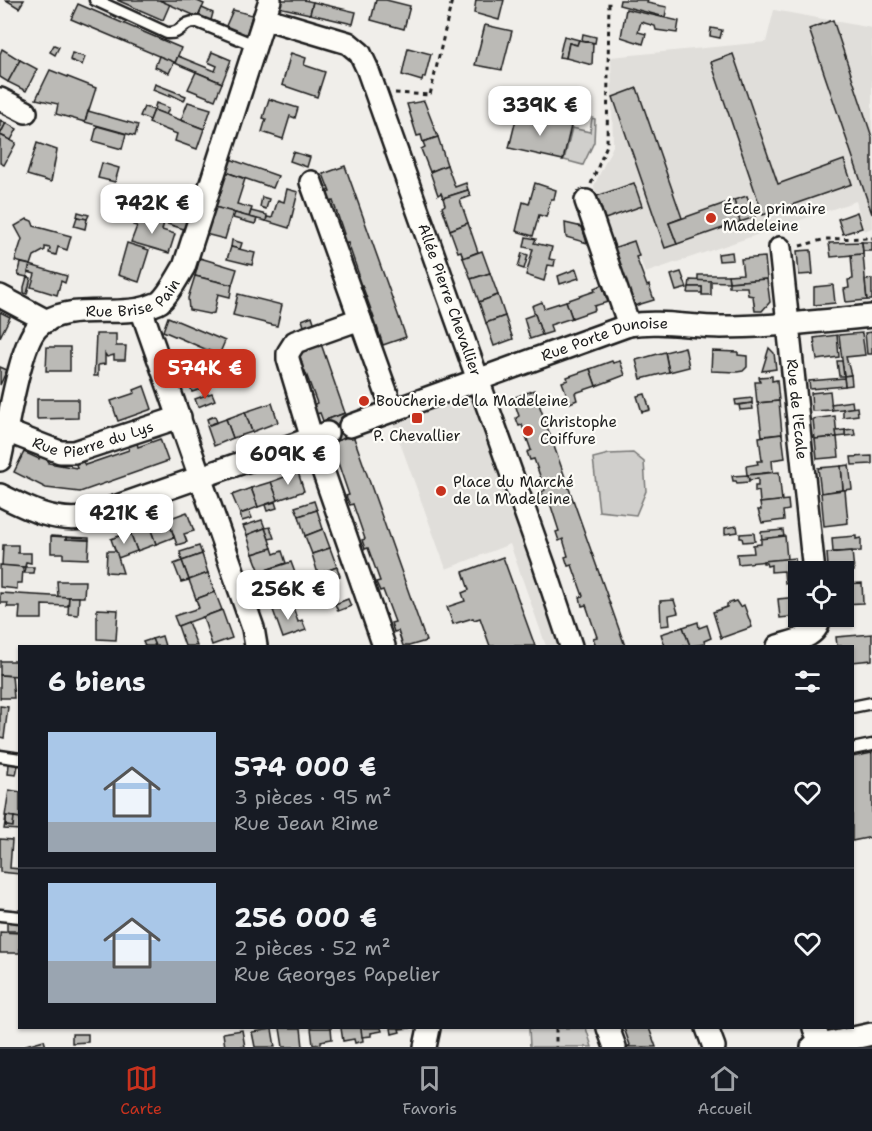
<!DOCTYPE html>
<html lang="fr">
<meta charset="utf-8">
<style>
body{margin:0;font-family:"Shantell Sans",sans-serif;background:#242831;color:#f1f3f6;height:100vh;display:flex;flex-direction:column;font-size:22px;white-space:nowrap}
*{box-sizing:border-box;margin:0}
p{font-size:20px;color:#9ea1a6}
.icon{flex:none;width:33px;height:33px;fill:none;stroke:currentColor;stroke-width:2;stroke-linecap:round;stroke-linejoin:round}
.map{position:relative;flex:1;overflow:hidden}
.details{position:absolute;left:18px;top:645px;width:836px;height:384px;display:flex;flex-direction:column;background:#171b24;border-radius:0px;box-shadow:0 2px 4px #0004}
.details>*{flex:none}
.buttons{position:absolute;left:788px;top:561px;display:grid;gap:12px}
.buttons a{display:grid;place-items:center;width:66px;height:66px;border-radius:0px;background:#171b24;box-shadow:0 2px 4px #0004;font-size:30px}
.price{position:absolute;translate:-50% -51px;padding:0 14px;border-radius:12px;background:#fff;color:#222;font-size:20px;line-height:39px;filter:drop-shadow(0 2px 3px #0008)}
.price::after{content:'';position:absolute;left:50%;top:36px;width:18px;height:14px;margin-left:-9px;background:inherit;clip-path:polygon(0 0,100% 0,50% 100%)}
.price.active{background:#c8321e;color:#fff}
ul{padding:0;list-style:none}
li{display:flex;align-items:center;gap:18px;height:150px;padding:0 30px}
li+li{border-top:2px solid #363941}
li span{display:grid;place-items:center;flex:none;width:168px;height:120px;border-radius:0px;color:#555}
li>.icon{margin-inline-start:auto}
span .icon{width:72px;height:72px;fill:#fffc;stroke-width:1}
li b{font-size:26px}
h2{display:flex;justify-content:space-between;align-items:center;height:72px;padding:0 30px;font-size:26px}
.tabs{display:flex;justify-content:space-around;align-items:center;height:84px;border-top:2px solid #363941;background:#171b24;font-size:16px;color:#9ea1a6}
.tabs a{display:grid;justify-items:center;gap:3px}
.tabs .active{color:#c8321e}
.map>svg:first-child{display:block}
</style>
<div class="map">
<svg width="872" height="1047" viewBox="0 0 872 1047">
<rect width="100%" height="100%" fill="#f0eeea"/>
<filter id="ink" filterUnits="userSpaceOnUse"><feTurbulence type="fractalNoise" baseFrequency=".0167" numOctaves="2"/><feDisplacementMap in="SourceGraphic" scale="12" xChannelSelector="R" yChannelSelector="G"/><feConvolveMatrix kernelMatrix="1 2 1 2 8 2 1 2 1" color-interpolation-filters="sRGB"/></filter>
<g filter="url(#ink)">
<!-- built -->
<g fill="#e0deda">
<polygon points="774,10 872,28 872,228 864,231 856,201 645,273 634,241 613,248 594,186 613,146 611,57 766,42"/>
<polygon points="488,384 578,646 546,646 510,544 446,569 391,418"/>
</g>
<!-- green -->
<g fill="#d0cfcc" stroke="#767674" stroke-width="1.5">
<polygon points="592,118 595,119 594,142 583,165 564,160 572,128 590,132"/>
<polygon points="633,453 644,462 646,491 636,515 599,511 593,458 609,454"/>
<polygon points="529,1028 586,1028 592,1047 530,1047"/>
</g>
<!-- building -->
<g fill="#bbbab6" stroke="#1c1c1c" stroke-width="1.5">
<polygon points="6,0 24,0 19,8"/>
<polygon points="117,0 159,0 170,4 163,20"/>
<polygon points="159,0 195,0 204,4 198,17"/>
<polygon points="280,0 304,0 313,2 310,14 278,7"/>
<polygon points="376,0 386,0 410,6 404,29 371,20"/>
<polygon points="476,0 504,0 499,20 474,13"/>
<polygon points="620,0 648,0 647,3 667,7 665,17 619,5"/>
<polygon points="313,2 356,12 353,24 310,14"/>
<polygon points="78,4 181,48 175,63 71,19"/>
<polygon points="202,8 213,13 211,20 221,24 220,26 198,17"/>
<polygon points="626,9 679,21 677,33 656,30 655,26 641,22 638,32 646,34 643,44 621,37"/>
<polygon points="233,10 252,15 246,37 225,28"/>
<polygon points="833,20 872,137 872,214 809,29"/>
<polygon points="485,25 512,31 502,70 475,65"/>
<polygon points="711,28 722,30 720,38 710,36"/>
<polygon points="583,34 596,37 595,43 582,40"/>
<polygon points="564,36 579,40 577,45 569,43 566,58 559,57"/>
<polygon points="579,40 593,43 592,65 566,58 569,43 577,45"/>
<polygon points="54,45 59,47 55,55 50,52"/>
<polygon points="408,48 431,54 425,77 423,77 422,81 402,75"/>
<polygon points="2,49 20,60 8,82 0,77 0,54"/>
<polygon points="212,52 231,60 222,83 175,63 178,56 215,71 217,66 208,62"/>
<polygon points="72,53 85,57 82,65 70,60"/>
<polygon points="291,53 306,58 304,65 325,72 317,97 282,85"/>
<polygon points="733,54 778,184 844,160 852,184 763,215 711,62"/>
<polygon points="159,56 174,62 169,73 155,67"/>
<polygon points="20,60 37,69 26,91 8,82"/>
<polygon points="50,70 96,88 85,122 56,114 58,104 36,99"/>
<polygon points="196,72 222,83 215,100 188,89"/>
<polygon points="155,84 186,96 184,101 170,94 170,97 153,90"/>
<polygon points="637,88 682,218 669,223 677,244 665,248 613,97"/>
<polygon points="269,99 298,108 295,118 290,116 283,139 262,132 266,119 263,118"/>
<polygon points="424,101 438,137 423,142 421,135 417,136 407,104"/>
<polygon points="188,102 211,109 204,129 181,120"/>
<polygon points="156,103 169,108 166,115 154,110"/>
<polygon points="144,107 154,110 150,120 140,116"/>
<polygon points="154,110 204,129 197,149 175,141 177,134 149,123"/>
<polygon points="88,111 138,125 135,136 85,122"/>
<polygon points="517,115 571,126 563,160 509,148"/>
<polygon points="0,120 6,123 0,134"/>
<polygon points="6,123 17,129 11,140 0,135"/>
<polygon points="97,126 126,134 122,149 93,141"/>
<polygon points="0,135 16,143 4,165 0,163"/>
<polygon points="438,137 447,165 430,172 421,149 425,147 423,142"/>
<polygon points="37,143 57,150 51,182 27,175"/>
<polygon points="293,152 310,157 307,167 290,161"/>
<polygon points="230,159 278,176 273,188 226,172"/>
<polygon points="102,163 119,168 115,182 98,178"/>
<polygon points="447,165 455,187 466,183 468,190 443,198 441,193 438,195 430,172"/>
<polygon points="345,166 406,337 383,345 377,327 374,328 371,319 374,318 362,285 359,286 356,276 359,275 348,243 344,244 341,235 344,234 333,201 330,202 326,193 330,192 323,174"/>
<polygon points="226,172 245,179 237,204 252,208 249,217 211,206"/>
<polygon points="535,183 556,190 554,199 551,199 546,217 539,215 533,236 516,231 523,202 529,204"/>
<polygon points="634,183 642,206 605,219 597,196"/>
<polygon points="287,189 298,192 289,228 266,221 267,217 272,218 278,200 284,202"/>
<polygon points="468,190 471,196 460,200 468,223 450,230 442,207 445,205 443,198"/>
<polygon points="158,192 193,202 184,229 164,223 167,213 153,209"/>
<polygon points="747,196 755,217 740,222 734,200"/>
<polygon points="262,197 269,199 266,209 260,207"/>
<polygon points="734,200 740,222 677,244 669,223"/>
<polygon points="211,206 233,212 225,239 205,234"/>
<polygon points="251,211 267,215 266,221 249,217"/>
<polygon points="78,212 89,215 87,219 77,217"/>
<polygon points="857,212 862,228 843,234 838,219"/>
<polygon points="235,213 257,219 255,224 233,218"/>
<polygon points="136,215 164,223 162,230 175,234 169,253 131,242 137,226 133,225"/>
<polygon points="77,217 87,219 85,229 74,226"/>
<polygon points="27,219 32,221 34,226 71,236 67,250 58,247 56,255 49,253 50,248 45,247 45,250 34,256 31,265 15,261 22,239 15,226"/>
<polygon points="468,223 478,252 463,258 461,251 458,252 450,230"/>
<polygon points="565,223 582,227 587,243 566,237"/>
<polygon points="526,237 536,239 534,243 552,247 549,259 555,260 554,266 548,265 544,281 526,275 533,249 524,247"/>
<polygon points="232,240 242,243 240,249 231,247"/>
<polygon points="634,241 639,256 636,257 647,286 649,285 654,300 634,306 613,248"/>
<polygon points="862,242 863,254 831,257 829,243"/>
<polygon points="862,242 872,242 872,251 863,251"/>
<polygon points="127,243 149,250 139,282 118,275"/>
<polygon points="231,247 255,253 252,265 227,259"/>
<polygon points="811,250 813,274 799,275 797,251"/>
<polygon points="482,251 490,273 471,279 463,258"/>
<polygon points="732,252 733,260 719,261 718,254"/>
<polygon points="522,253 528,255 524,269 518,267"/>
<polygon points="863,254 867,300 846,302 844,289 849,288 848,280 853,279 851,255"/>
<polygon points="765,257 767,279 729,282 728,275 743,274 741,259"/>
<polygon points="200,258 237,269 232,285 195,276"/>
<polygon points="21,263 30,265 27,277 18,275"/>
<polygon points="30,265 67,276 65,283 61,281 57,295 31,287 35,274 28,272"/>
<polygon points="576,269 579,278 560,284 558,276"/>
<polygon points="681,272 687,288 676,291 671,275"/>
<polygon points="490,273 498,295 479,302 471,279"/>
<polygon points="698,275 728,275 729,282 698,281"/>
<polygon points="195,276 232,285 230,297 218,294 214,313 209,314 189,310 188,298"/>
<polygon points="27,277 31,278 27,294 24,293 24,287"/>
<polygon points="767,279 770,302 762,311 755,311 753,296 748,295 747,287 729,287 729,282"/>
<polygon points="872,279 872,300 867,300 865,280"/>
<polygon points="690,280 711,281 711,295 702,295 702,287 689,287"/>
<polygon points="602,285 608,302 594,306 595,310 572,318 566,301 595,291 594,288"/>
<polygon points="833,285 835,303 814,305 814,287"/>
<polygon points="689,287 702,287 702,293 688,293"/>
<polygon points="238,294 282,305 277,326 233,315"/>
<polygon points="498,295 505,316 486,323 479,302"/>
<polygon points="566,301 572,318 550,325 552,332 542,335 532,306 542,302 544,308"/>
<polygon points="0,312 10,317 0,337"/>
<polygon points="535,314 542,335 530,339 524,318"/>
<polygon points="312,316 316,328 306,332 302,320"/>
<polygon points="505,316 513,339 494,346 486,323"/>
<polygon points="168,317 225,341 219,355 163,331"/>
<polygon points="872,332 872,354 867,354 865,333"/>
<polygon points="862,333 865,355 846,357 851,375 844,376 839,335"/>
<polygon points="96,334 116,334 116,346 126,346 125,360 114,360 114,355 107,357 105,354 105,364 98,365 98,376 94,376"/>
<polygon points="837,335 839,357 817,360 814,338"/>
<polygon points="319,338 345,413 323,421 320,413 316,414 313,405 317,403 305,371 302,372 299,364 302,362 296,346"/>
<polygon points="47,347 70,347 70,371 46,371"/>
<polygon points="685,347 689,367 669,372 665,352"/>
<polygon points="769,348 774,353 776,369 762,371"/>
<polygon points="712,351 738,352 738,355 747,356 747,367 743,371 737,372 711,371"/>
<polygon points="665,352 669,372 641,379 636,360"/>
<polygon points="195,356 205,388 192,392 182,360"/>
<polygon points="612,361 613,363 620,361 625,375 596,386 590,369"/>
<polygon points="837,361 842,361 844,376 839,376"/>
<polygon points="0,367 7,370 0,385"/>
<polygon points="590,369 596,386 575,393 577,400 570,403 562,382 568,380 567,377"/>
<polygon points="851,375 852,385 845,386 844,376"/>
<polygon points="772,376 772,381 777,380 779,401 757,403 755,382 760,382 759,377"/>
<polygon points="844,378 845,386 810,389 809,381"/>
<polygon points="144,386 152,409 118,421 111,401 135,393 134,390"/>
<polygon points="534,390 625,646 596,646 593,638 597,637 586,605 582,606 580,597 583,596 572,565 568,566 565,557 568,556 563,539 559,541 556,532 559,531 549,500 545,501 542,492 545,490 534,459 530,460 527,452 531,450 522,425 519,426 516,418 519,416 513,398"/>
<polygon points="830,391 832,410 812,411 811,393"/>
<polygon points="212,393 215,400 198,407 195,399"/>
<polygon points="645,394 650,410 642,412 637,396"/>
<polygon points="752,398 752,403 736,405 735,400"/>
<polygon points="37,399 78,399 78,418 37,419"/>
<polygon points="779,401 782,434 762,436 758,403"/>
<polygon points="852,401 853,408 832,410 831,404"/>
<polygon points="272,403 278,422 252,432 245,412"/>
<polygon points="752,403 753,409 740,410 739,405"/>
<polygon points="857,407 858,415 843,417 843,409"/>
<polygon points="245,412 252,432 233,438 226,419"/>
<polygon points="345,413 353,435 331,443 323,421"/>
<polygon points="215,416 217,422 209,425 207,419"/>
<polygon points="835,416 837,437 815,439 813,419"/>
<polygon points="226,419 233,438 214,446 207,426"/>
<polygon points="854,429 855,435 845,436 845,430"/>
<polygon points="845,430 845,436 837,437 836,431"/>
<polygon points="782,434 785,458 772,460 773,472 747,475 746,466 758,464 757,461 762,461 759,437"/>
<polygon points="353,435 426,641 409,646 403,646 398,631 394,632 391,623 395,622 383,590 380,591 376,582 380,581 368,548 365,549 362,540 365,539 353,504 350,505 346,496 349,495 337,460 334,461 331,453 334,452 331,443"/>
<polygon points="837,437 839,457 817,459 815,439"/>
<polygon points="160,439 168,461 80,492 46,488 14,472 24,452 39,459 40,455 49,459 48,463 77,468 76,464 83,462 85,465 129,450 128,447 137,443 138,447"/>
<polygon points="872,456 872,464 852,465 851,457"/>
<polygon points="849,465 852,489 843,490 841,466"/>
<polygon points="841,466 843,490 821,493 818,468"/>
<polygon points="298,472 304,491 278,500 271,482"/>
<polygon points="779,472 782,501 760,503 759,491 755,492 755,486 758,486 758,479 749,480 748,475"/>
<polygon points="748,475 749,482 737,483 736,481 733,481 732,476"/>
<polygon points="271,482 278,500 258,507 251,488"/>
<polygon points="251,488 258,507 240,514 232,495"/>
<polygon points="843,490 845,490 848,523 824,526 821,493"/>
<polygon points="788,500 789,510 783,511 784,520 762,523 758,510 761,510 760,503"/>
<polygon points="314,501 317,510 299,516 295,507"/>
<polygon points="275,502 277,508 267,511 265,505"/>
<polygon points="317,510 323,529 305,536 299,516"/>
<polygon points="249,511 252,518 242,521 240,514"/>
<polygon points="187,512 194,531 184,534 187,542 177,545 168,519"/>
<polygon points="168,519 174,537 156,544 149,525"/>
<polygon points="262,520 265,528 247,535 243,526"/>
<polygon points="149,525 156,544 137,551 130,532"/>
<polygon points="737,526 738,532 725,534 725,528"/>
<polygon points="270,527 274,538 269,539 265,528"/>
<polygon points="265,528 272,548 253,554 247,535"/>
<polygon points="323,529 330,548 312,554 305,536"/>
<polygon points="783,530 784,537 762,539 761,532"/>
<polygon points="130,532 137,551 118,558 111,539"/>
<polygon points="754,533 755,541 743,542 742,538 740,538 740,534"/>
<polygon points="51,536 66,537 66,539 89,540 88,559 63,558 63,553 51,553"/>
<polygon points="785,536 787,559 738,564 737,554 754,553 753,545 761,544 761,539"/>
<polygon points="856,536 856,539 861,538 861,551 833,552 832,538"/>
<polygon points="66,537 89,538 89,540 66,539"/>
<polygon points="3,545 18,545 18,553 31,553 31,563 26,562 25,567 2,566"/>
<polygon points="199,546 202,554 182,561 180,552"/>
<polygon points="272,548 274,554 282,551 286,563 260,572 253,554"/>
<polygon points="330,548 337,567 318,574 312,554"/>
<polygon points="107,551 116,551 123,573 106,572"/>
<polygon points="852,551 854,571 834,572 834,567 828,567 827,553"/>
<polygon points="202,554 208,573 189,580 182,561"/>
<polygon points="503,557 535,646 490,646 480,618 474,620 473,618 453,624 447,607 465,601 462,593 469,590 463,572"/>
<polygon points="795,558 797,582 785,583 784,571 771,572 771,565 767,566 766,563 763,563 763,561"/>
<polygon points="182,561 189,580 181,582 174,564"/>
<polygon points="291,562 298,581 267,592 260,572"/>
<polygon points="0,565 23,567 22,583 17,583 17,589 0,587"/>
<polygon points="25,567 34,567 33,573 24,573"/>
<polygon points="337,567 340,576 321,582 318,574"/>
<polygon points="208,573 215,592 196,599 189,580"/>
<polygon points="57,581 85,581 84,597 58,597"/>
<polygon points="862,583 863,603 843,604 843,584"/>
<polygon points="286,585 292,604 273,610 267,592"/>
<polygon points="215,592 222,610 178,626 174,616 199,608 196,599"/>
<polygon points="0,593 69,597 68,606 42,605 42,619 19,619 20,607 7,607 8,603 0,603"/>
<polygon points="69,597 79,597 78,615 68,614"/>
<polygon points="798,597 798,616 780,618 778,599"/>
<polygon points="348,599 351,606 338,611 335,604"/>
<polygon points="674,600 678,613 669,615 670,625 661,626 660,601"/>
<polygon points="736,601 740,607 744,605 752,627 721,638 713,612 727,607 727,604"/>
<polygon points="292,604 298,622 302,620 306,630 283,638 273,610"/>
<polygon points="97,609 118,610 116,640 97,639"/>
<polygon points="222,610 232,638 212,645 203,617"/>
<polygon points="188,622 197,646 185,646 178,626"/>
<polygon points="698,622 699,628 707,625 711,638 704,641 705,644 690,646 683,627"/>
<polygon points="683,627 690,646 665,646 661,634"/>
<polygon points="872,634 872,660 852,662 852,646 837,646 836,637"/>
<polygon points="162,636 165,646 155,646 152,639"/>
<polygon points="152,639 155,646 145,646 143,642"/>
<polygon points="0,661 20,661 20,676 0,675"/>
<polygon points="0,675 12,676 14,698 0,698"/>
<polygon points="0,706 8,707 4,738 0,737"/>
<polygon points="872,753 872,837 852,841 852,757"/>
<polygon points="9,764 18,765 16,775 8,774"/>
<polygon points="9,790 20,792 20,818 5,816"/>
<polygon points="6,816 14,817 13,827 6,826"/>
<polygon points="6,816 6,826 13,827 14,817 20,818 20,830 4,829"/>
<polygon points="0,839 12,840 10,868 20,869 20,874 0,872"/>
<polygon points="7,922 20,923 20,931 7,931"/>
<polygon points="0,932 20,933 20,953 0,953"/>
<polygon points="280,1028 301,1028 303,1047 283,1047"/>
<polygon points="311,1028 331,1028 332,1039 321,1041 321,1044 313,1045"/>
<polygon points="341,1028 361,1028 363,1041 355,1043 354,1039 343,1041"/>
<polygon points="361,1028 381,1028 382,1031 371,1033 371,1036 362,1037"/>
<polygon points="391,1028 411,1028 399,1029 400,1032 392,1034"/>
<polygon points="624,1028 649,1028 656,1047 627,1047 630,1045"/>
<polygon points="272,1029 275,1047 255,1047 252,1032"/>
<polygon points="242,1030 245,1047 225,1047 223,1033"/>
<polygon points="72,1034 88,1034 88,1042 72,1043"/>
<polygon points="44,1040 46,1047 27,1047 26,1045"/>
</g>
<g fill="none" stroke-linecap="round" stroke-linejoin="round">
<defs>
<g id="lane">
<path d="M95 0 167 33C184 34 180 21 198 22L247 42"/>
<polyline points="852,707 872,703"/>
<polyline points="852,749 872,745"/>
<polyline points="0,756 20,759"/>
<polyline points="0,915 20,917"/>
</g>
<g id="street">
<path id="s1" d="M264 18 348 43 360 53 367 68 544 565 571 646"/>
<polyline points="0,99 26,112"/>
<polyline points="311,182 393,411"/>
<polyline points="586,201 629,325"/>
<path id="s2" d="M780 248 814 572"/>
<polyline points="0,296 47,321"/>
<polyline points="141,309 253,628 256,646"/>
<polyline points="360,319 295,342 288,353 288,359 312,439 384,646"/>
<path id="s3" d="M350 426 629 325C659 320 691 327 721 327 772 327 821 321 872 316"/>
<path id="s4" d="M6 431 60 452H74L180 417"/>
<path id="s5" d="M0 460C7 431 19 347 37 328 62 301 116 318 148 307 152 305 157 304 160 302 170 293 177 278 184 267L270 0"/>
<path d="M0 495C26 508 53 522 83 518L327 433"/>
<path d="M778 646C793 641 820 638 819 616"/>
<polyline points="608,1028 615,1047"/>
<polyline points="707,1028 714,1047"/>
<polyline points="814,1028 821,1045"/>
<polyline points="425,1047 429,1028"/>
<polyline points="812,1047 872,1034"/>
</g>
</defs>
<!-- lane casing -->
<use href="#lane" stroke="#1c1c1c" stroke-width="15"/>
<!-- street casing -->
<use href="#street" stroke="#1c1c1c" stroke-width="26"/>
<!-- path -->
<g stroke="#1c1c1c" stroke-width="3" stroke-dasharray="4.5 4.5" stroke-linecap="butt">
<polyline points="395,93 430,95 452,0"/>
<polyline points="591,184 607,145 609,0"/>
<polyline points="800,246 826,239 872,238"/>
<polyline points="556,1028 556,1047"/>
</g>
<!-- lane -->
<use href="#lane" stroke="#fdfcf7" stroke-width="10"/>
<!-- street -->
<use href="#street" stroke="#fdfcf7" stroke-width="21"/>
</g>
</g>
<!-- markers -->
<g fill="#c8321e" stroke="#fdfcf7" stroke-width="2">
<circle cx="711" cy="218" r="6"/>
<circle cx="364" cy="401" r="6"/>
<rect x="411" y="412" width="12" height="12" rx="3"/>
<circle cx="528" cy="431" r="6"/>
<circle cx="441" cy="491" r="6"/>
</g>
<g text-anchor="middle" dominant-baseline="central" stroke-width="4.5" stroke-linejoin="round" paint-order="stroke">
<!-- poi labels -->
<g font-size="15" fill="#1c1c1c" stroke="#fdfcf7" text-anchor="start">
<text x="723" y="209">École primaire<tspan x="723" dy="17">Madeleine</tspan></text>
<text x="376" y="401">Boucherie de la Madeleine</text>
<text x="540" y="422">Christophe<tspan x="540" dy="17">Coiffure</tspan></text>
<text x="417" y="436" text-anchor="middle">P. Chevallier</text>
<text x="453" y="482">Place du Marché<tspan x="453" dy="17">de la Madeleine</tspan></text>
</g>
<!-- street labels -->
<g font-size="15" fill="#1c1c1c" stroke="#fdfcf7">
<text stroke="none"><textPath href="#s5" startOffset="242">Rue Brise Pain</textPath></text>
<text stroke="none"><textPath href="#s1" startOffset="366">Allée Pierre Chevallier</textPath></text>
<text stroke="none"><textPath href="#s3" startOffset="270">Rue Porte Dunoise</textPath></text>
<text stroke="none"><textPath href="#s2" startOffset="162">Rue de l'Ecale</textPath></text>
<text stroke="none"><textPath href="#s4" startOffset="92">Rue Pierre du Lys</textPath></text>
</g>
</g>
</svg>
<div class="buttons">
<a><svg class="icon" aria-label="locate" viewBox="0 0 24 24"><circle cx="12" cy="12" r="6"/><path d="M12 2v4M12 18v4M2 12h4M18 12h4"/></svg></a>
</div>
<b class="price" style="left:540px;top:137px">339K €</b>
<b class="price" style="left:152px;top:235px">742K €</b>
<b class="price active" style="left:205px;top:400px">574K €</b>
<b class="price" style="left:288px;top:486px">609K €</b>
<b class="price" style="left:124px;top:545px">421K €</b>
<b class="price" style="left:288px;top:621px">256K €</b>
<section class="details">
<h2>6 biens<svg class="icon" aria-label="filters" viewBox="0 0 24 24"><path d="M4 7h16M4 17h16"/><circle cx="9" cy="7" r="2"/><circle cx="15" cy="17" r="2"/></svg></h2>
<ul>
<li><span style="background:linear-gradient(#a9c7e8 75%,#9aa5b1 0)"><svg class="icon" aria-label="home" viewBox="0 0 24 24"><path d="M3 11l9-7 9 7M6 9v11h12V9"/></svg></span><div><b>574 000 €</b><p>3 pièces · 95 m²</p><p>Rue Jean Rime</p></div><svg class="icon" aria-label="heart" viewBox="0 0 24 24"><path d="M12 20l-8-8c-3-5 5-10 8-4 3-6 11-1 8 4z"/></svg></li>
<li><span style="background:linear-gradient(#a9c7e8 65%,#9aa5b1 0)"><svg class="icon" aria-label="home" viewBox="0 0 24 24"><path d="M3 11l9-7 9 7M6 9v11h12V9"/></svg></span><div><b>256 000 €</b><p>2 pièces · 52 m²</p><p>Rue Georges Papelier</p></div><svg class="icon" aria-label="heart" viewBox="0 0 24 24"><path d="M12 20l-8-8c-3-5 5-10 8-4 3-6 11-1 8 4z"/></svg></li>
</ul>
</section>
</div>
<nav class="tabs">
<a class="active"><svg class="icon" aria-label="map" viewBox="0 0 24 24"><path d="M3 6l6-2 6 2 6-2v14l-6 2-6-2-6 2zM9 4v14M15 6v14"/></svg>Carte</a>
<a><svg class="icon" aria-label="saved" viewBox="0 0 24 24"><path d="M7 4h10v16l-5-4-5 4z"/></svg>Favoris</a>
<a><svg class="icon" aria-label="home" viewBox="0 0 24 24"><path d="M3 11l9-7 9 7M6 9v11h12V9"/></svg>Accueil</a>
</nav>
